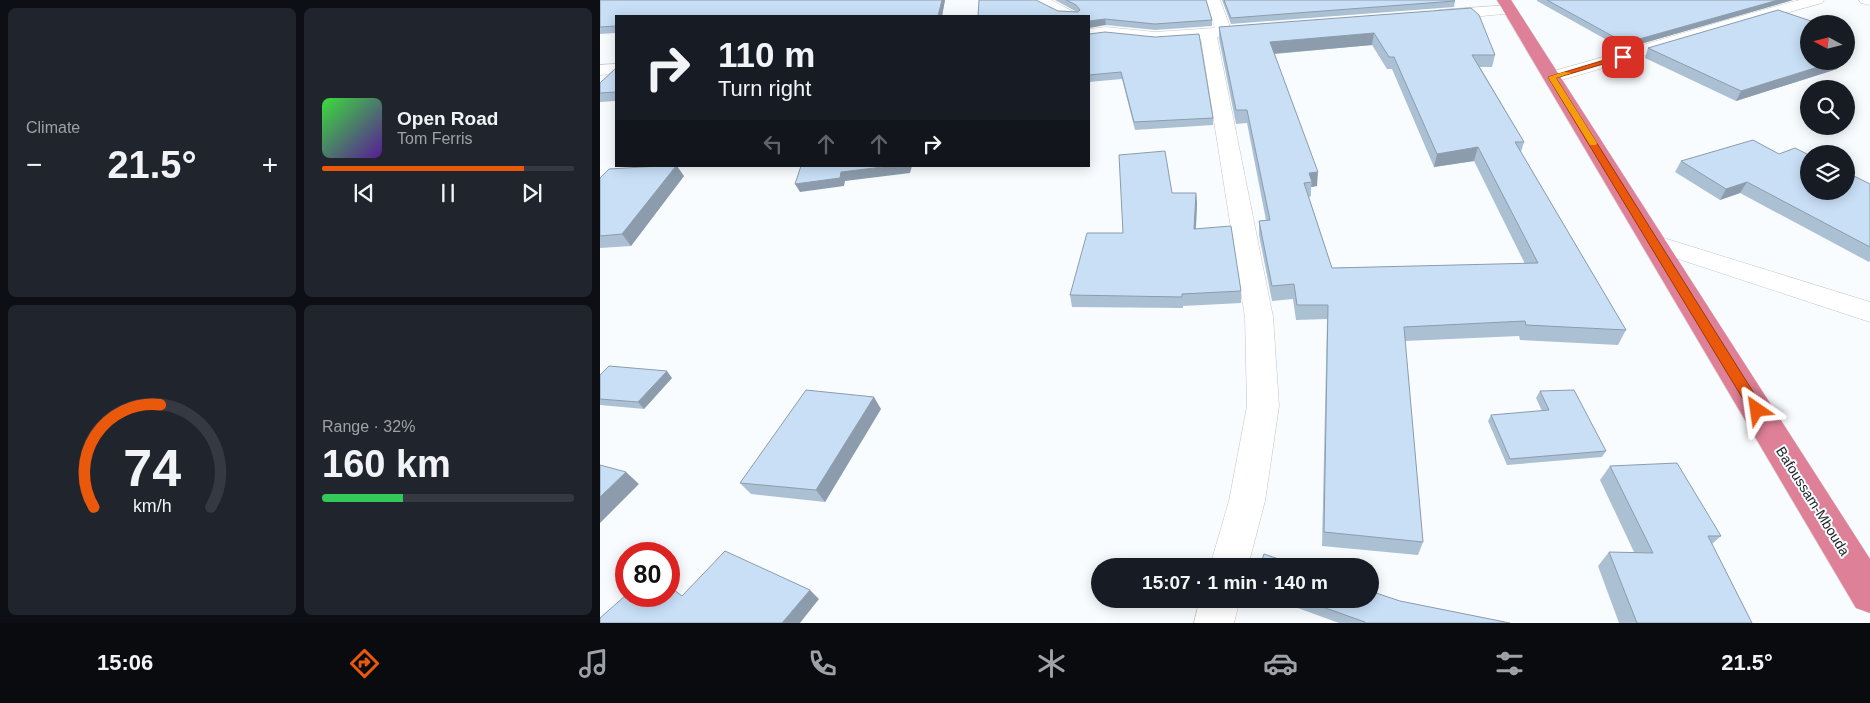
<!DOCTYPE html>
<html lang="en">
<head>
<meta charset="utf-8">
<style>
	body { margin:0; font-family:Helvetica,sans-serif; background:#20242c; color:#f1f3f6; height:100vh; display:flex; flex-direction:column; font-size:19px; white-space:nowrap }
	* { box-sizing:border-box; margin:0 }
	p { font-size:16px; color:#9ea1a6 }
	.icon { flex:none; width:28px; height:28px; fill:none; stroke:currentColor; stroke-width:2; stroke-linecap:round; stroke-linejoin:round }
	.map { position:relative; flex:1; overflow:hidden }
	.sheet { display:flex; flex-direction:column; gap:8px; padding:8px; background:#0d0f14; width:600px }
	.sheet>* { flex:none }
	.top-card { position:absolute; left:15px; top:15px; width:475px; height:152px; border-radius:0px; box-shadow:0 2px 12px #0003; background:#171b24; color:#f1f3f6; overflow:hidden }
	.needle { width:32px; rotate:277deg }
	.fabs { position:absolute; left:1200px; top:15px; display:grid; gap:10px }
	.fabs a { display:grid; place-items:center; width:55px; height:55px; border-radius:50%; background:#171b24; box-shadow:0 2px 12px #0003; font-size:25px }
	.speed { position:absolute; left:15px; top:542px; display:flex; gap:10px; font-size:25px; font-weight:700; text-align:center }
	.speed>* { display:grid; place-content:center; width:65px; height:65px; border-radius:50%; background:#171b24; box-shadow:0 2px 12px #0003; line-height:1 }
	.speed .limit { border:8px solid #d22; background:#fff; color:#111 }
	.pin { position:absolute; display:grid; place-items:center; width:42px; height:42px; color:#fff; margin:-21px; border-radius:10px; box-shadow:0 2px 8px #0006 }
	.me { position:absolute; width:55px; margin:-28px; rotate:328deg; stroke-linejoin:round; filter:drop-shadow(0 0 4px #0008) }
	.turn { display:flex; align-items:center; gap:18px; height:105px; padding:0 20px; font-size:22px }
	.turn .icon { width:65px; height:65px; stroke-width:2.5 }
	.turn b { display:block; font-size:35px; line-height:42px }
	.lanes { display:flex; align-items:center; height:48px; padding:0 20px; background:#0003; justify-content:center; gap:25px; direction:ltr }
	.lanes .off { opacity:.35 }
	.big { font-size:38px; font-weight:600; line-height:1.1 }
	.sheet .widget { flex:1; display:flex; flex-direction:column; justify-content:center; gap:8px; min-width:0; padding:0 18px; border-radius:8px; background:#20242c }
	.sheet .dial { align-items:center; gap:0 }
	.dial svg { height:130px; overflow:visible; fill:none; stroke:#363941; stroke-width:7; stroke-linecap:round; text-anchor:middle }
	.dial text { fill:#f1f3f6; stroke:none }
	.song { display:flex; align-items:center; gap:15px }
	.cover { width:60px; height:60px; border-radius:8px; background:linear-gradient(135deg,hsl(120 70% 55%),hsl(270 70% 35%)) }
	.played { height:5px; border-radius:2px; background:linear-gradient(90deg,#ea580c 80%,#363941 80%) }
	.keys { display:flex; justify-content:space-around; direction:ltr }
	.heat { display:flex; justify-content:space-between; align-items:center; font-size:28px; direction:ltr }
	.charge { height:8px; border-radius:4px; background:linear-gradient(90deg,#34c759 32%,#363941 0) }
	.sheet .tiles { flex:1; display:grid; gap:8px; grid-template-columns:repeat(2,1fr) }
	.trip { position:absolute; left:491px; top:558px; width:288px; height:50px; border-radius:25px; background:#171b24; box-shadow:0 2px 12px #0003; font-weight:600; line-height:50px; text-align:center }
	.menu { display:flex; height:80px; justify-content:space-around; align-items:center; background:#090b0e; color:#9ea1a6 }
	.menu .icon { width:35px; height:35px }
	.menu .current { color:#ea580c }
	.menu b { font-size:22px; color:#f1f3f6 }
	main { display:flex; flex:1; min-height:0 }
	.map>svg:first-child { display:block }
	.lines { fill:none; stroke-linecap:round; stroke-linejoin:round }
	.minor-casing { stroke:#c1c4c6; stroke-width:1 }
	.trunk-casing { stroke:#d8d8d8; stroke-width:1 }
	.minor { fill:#fff; fill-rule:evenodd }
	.trunk { fill:#de8097; fill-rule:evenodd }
	.wall { fill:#acc0d4; fill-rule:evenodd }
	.shaded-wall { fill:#8c9cac }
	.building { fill:#c8dff6; stroke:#8c9cac; fill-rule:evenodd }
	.route { fill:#ea580c; stroke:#983908 }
	.slow { fill:#f59e0b }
	.labels { text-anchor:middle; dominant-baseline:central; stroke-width:4; stroke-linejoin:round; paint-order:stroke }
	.street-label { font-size:14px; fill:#242526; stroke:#f9fcfe }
</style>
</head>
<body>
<main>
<section class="sheet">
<div class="tiles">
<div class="widget"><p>Climate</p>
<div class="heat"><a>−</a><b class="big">21.5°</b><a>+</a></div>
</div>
<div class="widget">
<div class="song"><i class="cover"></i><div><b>Open Road</b><p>Tom Ferris</p></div></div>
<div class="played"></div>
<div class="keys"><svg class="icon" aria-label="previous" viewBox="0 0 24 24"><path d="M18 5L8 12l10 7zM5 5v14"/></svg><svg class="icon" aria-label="pause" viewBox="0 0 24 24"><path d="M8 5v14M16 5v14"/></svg><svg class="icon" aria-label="next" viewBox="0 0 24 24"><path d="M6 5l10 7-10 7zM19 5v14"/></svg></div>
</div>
<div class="widget dial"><svg viewBox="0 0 100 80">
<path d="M14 69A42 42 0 1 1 86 69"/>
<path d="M14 69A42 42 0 0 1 55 6" stroke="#ea580c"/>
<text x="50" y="56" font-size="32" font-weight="700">74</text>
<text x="50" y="72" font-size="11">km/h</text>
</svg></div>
<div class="widget"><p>Range · 32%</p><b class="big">160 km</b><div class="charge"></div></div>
</div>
</section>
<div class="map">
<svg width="1270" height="623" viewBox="0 0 1270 623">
	<rect width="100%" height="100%" fill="#f9fcfe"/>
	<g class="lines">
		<defs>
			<path id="minor" d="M433,0H451L476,13L479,16H460L435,3Z
				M606,0H620L632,32L630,35L617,37L673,317L679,406L665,501L648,566H610L629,501L647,406L645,317L601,39L555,42L506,37L489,39V29L506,27L555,32L615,28Z
				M1200,0H1224L1222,3C1134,27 1047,56 958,81L952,82L946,81L943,77L946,73C1031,50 1114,22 1200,0Z
				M1259,0H1270V5L1261,3Z
				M909,5L914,7L917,10L914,13L839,20L834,18L831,15L834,12L839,10Z
				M16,64V74L0,75V65Z
				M1054,235L1270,302V322L1045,248L1042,243L1045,238Z
				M600,599H640L634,623H594Z"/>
			<path id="trunk" d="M897,0H911L1270,559V613L1256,608Z"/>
		</defs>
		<use href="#minor" class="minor-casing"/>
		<use href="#trunk" class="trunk-casing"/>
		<use href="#minor" class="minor"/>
		<use href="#trunk" class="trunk"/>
	</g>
	<path class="wall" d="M0,0H345L342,16H16V33L0,34Z
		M455,0H606L612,20V26L555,30L506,25L458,11L477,12Z
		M622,0H854L855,1L854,7L631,24Z
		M937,0H1193L1023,49L937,1Z
		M871,8L895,55L892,67H880L924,142L921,152L1026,330L1018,345L920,340L919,336L805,341L823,542L818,555L722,546L727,319L696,320L693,299L672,301L659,235V221L666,220L647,123L636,124L619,39V27ZM772,45L787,69H792L834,167L874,161L925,264L732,268L709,197L711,196V187L717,186L675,54Z
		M489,34L613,118V125L535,130L522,79L489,82Z
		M1048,48L1209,61H1242L1237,69L1136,101L1045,58Z
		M16,68V101L0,102V83Z
		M1179,154L1270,184V261L1269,262L1140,193L1120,200L1075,172L1081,161Z
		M84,176L31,246L0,248V178Z
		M572,193H596L597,204L596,229L641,291V303L583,306V308L472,307L470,295L523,233Z
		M0,375L72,378L44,409L0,405Z
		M940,391L1006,451L1002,457L907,465L888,421L891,415L942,411L936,398Z
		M281,409L225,502L151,494L140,483Z
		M1010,466L1121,536L1112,544L1152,623H1019L998,566L1009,552H1034L1000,480Z
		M673,599H770L800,601L910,623H739Z"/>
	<path class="shaded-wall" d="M342,0H345L342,16H338Z
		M1178,0H1193L1023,49L1025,43Z
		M505,19L506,25L489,28V21Z
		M774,33L772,45L670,54V42Z
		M1237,61H1242L1237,69L1136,101L1141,91Z
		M878,147L874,161L834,167L837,154Z
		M76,166H77L84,176L31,246L22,234Z
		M291,166H312L310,173L245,181L244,186L200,192L195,184L241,172Z
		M718,172L717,186L711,187L712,182L709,173Z
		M1147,182L1140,193L1120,200L1126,189Z
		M596,193L597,204L595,241L594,229Z
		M67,371L72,378L44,409L38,402Z
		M274,397L281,409L225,502L216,490Z
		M26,472L39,484L0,523V497Z
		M210,590L219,599L200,623H182Z"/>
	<path class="building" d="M0,0H342L338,16H16V26L0,27Z
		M379,0H436L458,11L478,12L480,10L476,5L466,0H606L612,20L555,24L505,19L489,21V16H378Z
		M624,0H854L855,1L631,18Z
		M947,0H1178L1025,43Z
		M871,8L879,15L895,55H872L924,142H915L1026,330L926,325L925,321L804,327L823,542L724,532L728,305H697L694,284L672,286L659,221L670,220L647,110H636L619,27ZM774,33L789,57H794L837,154L878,147L938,263L732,268L704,183L712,182L709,173L718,172L670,42Z
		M1178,10L1220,24H1209V61H1237L1141,91L1048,48Z
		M505,32L555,37L599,34L613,118L534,122L521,72L489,75V34Z
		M16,68V92L0,93V83Z
		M1153,140L1179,154L1195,148L1209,155V191H1246V172L1270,184V247L1147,182L1126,189L1081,161Z
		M565,151L572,193H596L594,229L631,226L641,291L582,294V297L470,295L487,233H523L519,155Z
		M59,166H76L22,234L0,236V178L9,169Z
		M201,166H291L241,172L240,178L195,184Z
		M9,366L67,371L38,402L0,399V375Z
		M206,390L274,397L216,490L140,483Z
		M974,390L1006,451L910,459L891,415L949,410L940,391Z
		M1077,463L1121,536H1108L1152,623H1037L1009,552L1053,553L1010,466Z
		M0,465L26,472L0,497Z
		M125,551L210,590L182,623H0V618L26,595V596H69V586L82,596Z
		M664,554L699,566H660Z
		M770,591L800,601L910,623H765V622L700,599H770Z"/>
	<path class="route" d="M1021,55L1027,57L956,78L1162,406L1164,410L1162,414L1157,415L1152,414L948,77Z"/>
	<path class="slow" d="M964,72L971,73L956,78L997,143L996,145H990L948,77Z"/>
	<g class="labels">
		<g class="street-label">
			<text transform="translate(1213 501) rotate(58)">Bafoussam-Mbouda</text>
		</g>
	</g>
</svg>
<div class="fabs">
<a><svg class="needle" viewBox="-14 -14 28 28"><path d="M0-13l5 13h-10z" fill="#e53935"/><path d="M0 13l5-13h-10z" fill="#9ea1a6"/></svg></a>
<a><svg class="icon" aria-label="search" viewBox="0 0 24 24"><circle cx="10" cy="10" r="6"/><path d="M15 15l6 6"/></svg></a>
<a><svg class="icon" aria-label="layers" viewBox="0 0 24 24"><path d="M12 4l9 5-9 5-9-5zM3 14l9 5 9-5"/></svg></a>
</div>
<div class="speed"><div class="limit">80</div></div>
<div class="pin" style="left:1023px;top:57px;background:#d93025"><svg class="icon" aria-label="arrive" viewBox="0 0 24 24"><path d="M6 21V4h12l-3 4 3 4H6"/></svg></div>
<svg class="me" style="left:1157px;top:410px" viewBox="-20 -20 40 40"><path d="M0-17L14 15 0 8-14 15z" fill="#ea580c" stroke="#fff" stroke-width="4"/></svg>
<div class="trip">15:07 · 1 min · 140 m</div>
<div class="top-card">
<div class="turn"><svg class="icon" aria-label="right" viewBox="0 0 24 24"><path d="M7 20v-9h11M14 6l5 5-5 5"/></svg><div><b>110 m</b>Turn right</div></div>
<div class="lanes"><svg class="icon off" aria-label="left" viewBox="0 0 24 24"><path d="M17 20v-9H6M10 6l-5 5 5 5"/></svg><svg class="icon off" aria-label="ahead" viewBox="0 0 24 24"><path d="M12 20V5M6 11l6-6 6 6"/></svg><svg class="icon off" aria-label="ahead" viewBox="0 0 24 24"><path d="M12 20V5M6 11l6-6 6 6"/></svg><svg class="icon" aria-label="right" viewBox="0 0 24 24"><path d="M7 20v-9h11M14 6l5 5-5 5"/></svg></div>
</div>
</div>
</main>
<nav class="menu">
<b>15:06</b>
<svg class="icon current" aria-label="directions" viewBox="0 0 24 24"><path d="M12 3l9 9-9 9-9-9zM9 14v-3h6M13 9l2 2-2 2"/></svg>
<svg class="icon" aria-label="music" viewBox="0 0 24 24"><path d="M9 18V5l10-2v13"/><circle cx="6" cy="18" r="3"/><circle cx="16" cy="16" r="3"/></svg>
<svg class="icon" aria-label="phone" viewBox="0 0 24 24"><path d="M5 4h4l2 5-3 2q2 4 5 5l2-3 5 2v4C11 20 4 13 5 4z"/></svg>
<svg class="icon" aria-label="climate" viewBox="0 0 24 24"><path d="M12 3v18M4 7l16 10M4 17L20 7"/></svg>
<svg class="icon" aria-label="car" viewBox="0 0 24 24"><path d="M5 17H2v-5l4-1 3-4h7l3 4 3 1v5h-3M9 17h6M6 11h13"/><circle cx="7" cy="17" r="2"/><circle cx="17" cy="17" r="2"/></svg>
<svg class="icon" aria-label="filters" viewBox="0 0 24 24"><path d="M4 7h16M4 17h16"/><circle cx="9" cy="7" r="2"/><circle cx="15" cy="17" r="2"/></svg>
<b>21.5°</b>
</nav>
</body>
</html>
